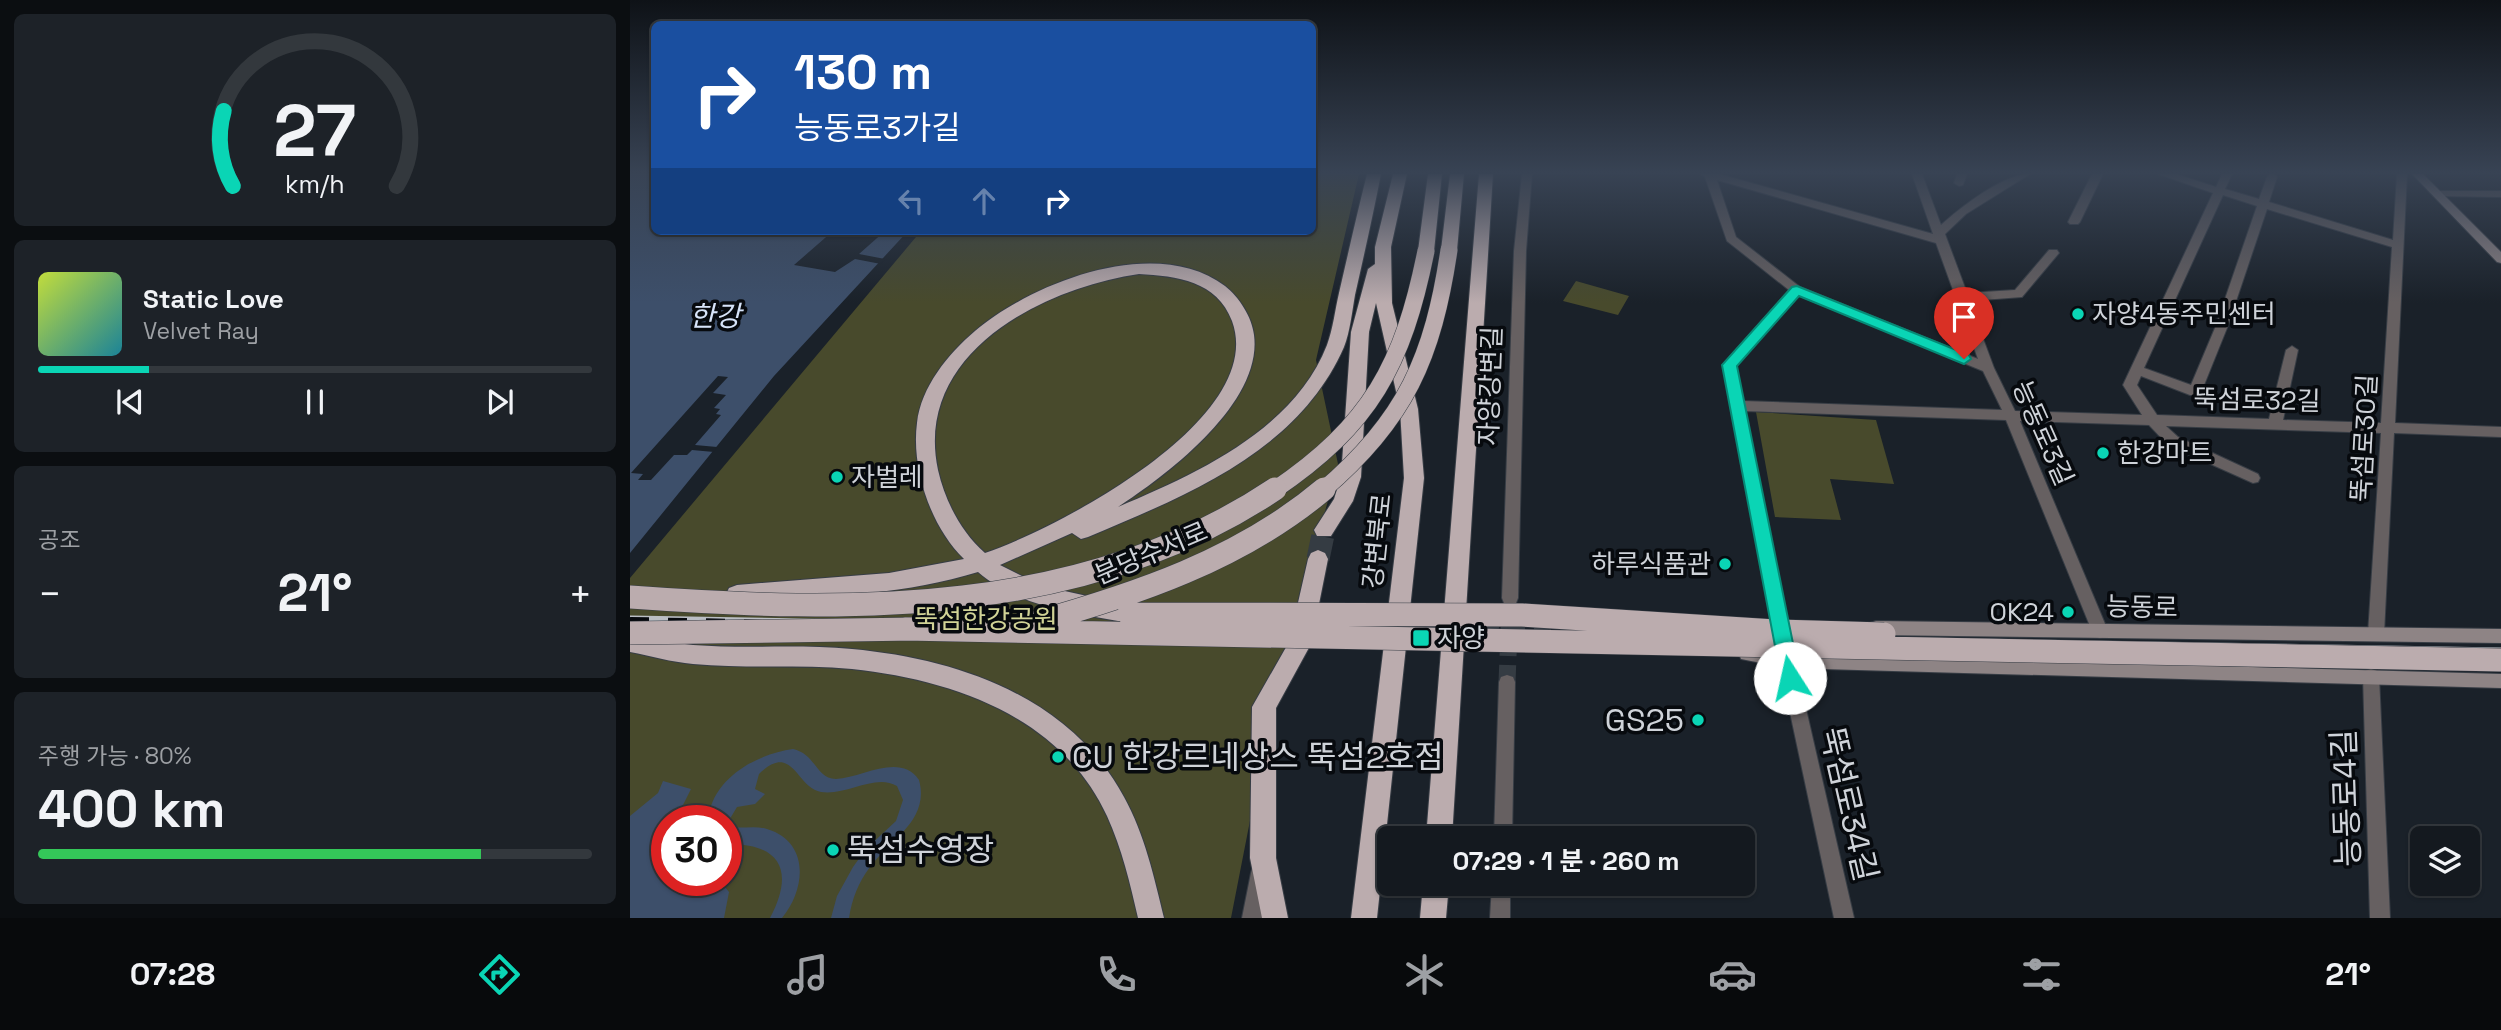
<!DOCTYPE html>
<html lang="ko">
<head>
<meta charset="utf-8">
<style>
	body { margin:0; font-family:"Space Grotesk","Noto Sans KR",sans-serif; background:#1d2228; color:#f1f3f6; height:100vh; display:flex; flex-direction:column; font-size:26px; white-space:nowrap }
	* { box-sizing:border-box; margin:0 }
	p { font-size:23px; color:#9da0a4 }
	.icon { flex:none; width:38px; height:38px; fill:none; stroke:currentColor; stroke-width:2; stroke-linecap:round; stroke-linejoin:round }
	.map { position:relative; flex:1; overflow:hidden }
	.side { display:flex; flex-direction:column; gap:14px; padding:14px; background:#0b0e11; width:630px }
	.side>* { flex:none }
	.guide { position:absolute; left:21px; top:21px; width:665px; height:214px; border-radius:10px; box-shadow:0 2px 5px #0004,0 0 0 2px #33383d; background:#1a4fa0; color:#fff; overflow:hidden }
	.buttons { position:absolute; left:1780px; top:826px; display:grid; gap:14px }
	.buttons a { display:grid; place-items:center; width:70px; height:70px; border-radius:10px; background:#14191f; box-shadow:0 2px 5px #0004,0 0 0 2px #33383d; font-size:35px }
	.speed { position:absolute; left:21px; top:805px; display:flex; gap:14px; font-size:35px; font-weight:700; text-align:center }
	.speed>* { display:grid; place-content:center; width:91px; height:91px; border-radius:50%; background:#14191f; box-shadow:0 2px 5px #0004,0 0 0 2px #33383d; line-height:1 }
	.speed .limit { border:10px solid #d22; background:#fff; color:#111 }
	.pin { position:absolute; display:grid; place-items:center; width:60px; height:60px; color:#fff; margin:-72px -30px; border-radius:50% 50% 50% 0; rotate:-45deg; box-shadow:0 0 7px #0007 }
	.pin .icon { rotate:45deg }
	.me { position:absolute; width:77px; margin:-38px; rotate:350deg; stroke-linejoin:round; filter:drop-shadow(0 0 5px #0008) }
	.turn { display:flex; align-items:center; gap:24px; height:147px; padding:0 28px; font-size:32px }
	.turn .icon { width:91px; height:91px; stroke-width:2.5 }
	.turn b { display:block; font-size:49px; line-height:60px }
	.lanes { display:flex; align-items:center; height:66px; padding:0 28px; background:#0003; justify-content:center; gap:35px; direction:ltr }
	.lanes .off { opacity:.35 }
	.big { font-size:52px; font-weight:700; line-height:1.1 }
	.side .card { flex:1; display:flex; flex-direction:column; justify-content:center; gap:10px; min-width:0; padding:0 24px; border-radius:10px; background:#1d2228 }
	.side .dial { align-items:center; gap:0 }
	.dial svg { height:182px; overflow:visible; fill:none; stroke:#33383d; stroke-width:7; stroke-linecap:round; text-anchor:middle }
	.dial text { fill:#f1f3f6; stroke:none }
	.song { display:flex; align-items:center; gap:21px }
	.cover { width:84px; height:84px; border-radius:10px; background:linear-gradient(135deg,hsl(70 70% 55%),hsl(190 70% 35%)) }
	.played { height:7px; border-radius:4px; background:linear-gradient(90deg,#0ad5b5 20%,#33383d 20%) }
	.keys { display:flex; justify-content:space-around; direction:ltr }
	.heat { display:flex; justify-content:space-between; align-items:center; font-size:38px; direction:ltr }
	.charge { height:10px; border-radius:5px; background:linear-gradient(90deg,#34c759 80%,#33383d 0) }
	.trip { position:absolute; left:747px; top:826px; width:378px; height:70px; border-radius:10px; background:#14191f; box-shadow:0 2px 5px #0004,0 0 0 2px #33383d; font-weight:700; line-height:70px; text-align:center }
	.dock { display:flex; height:112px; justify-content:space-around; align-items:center; background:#080a0c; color:#9da0a4 }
	.dock .icon { width:49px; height:49px }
	.dock .on { color:#0ad5b5 }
	.dock b { font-size:32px; color:#f1f3f6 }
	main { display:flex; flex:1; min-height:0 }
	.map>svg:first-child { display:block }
	.green { fill:#484a2c; fill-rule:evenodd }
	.water { fill:#3d4f6a }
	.pier { fill:#1a2129 }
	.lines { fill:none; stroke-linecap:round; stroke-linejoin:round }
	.minor-tunnel { stroke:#353c43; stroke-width:17; stroke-dasharray:17 9; stroke-linecap:butt }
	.secondary-tunnel { stroke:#353c43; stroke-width:17; stroke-dasharray:17 9; stroke-linecap:butt }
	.trunk-tunnel { stroke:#353c43; stroke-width:23; stroke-dasharray:23 11; stroke-linecap:butt }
	.minor-casing { stroke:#373d45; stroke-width:2 }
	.secondary-casing { stroke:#373d45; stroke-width:2 }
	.trunk-casing { stroke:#373d45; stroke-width:2 }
	.minor { fill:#666061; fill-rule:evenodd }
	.secondary { fill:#8e8485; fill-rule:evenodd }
	.trunk { fill:#bbacae; fill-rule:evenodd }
	.rail-casing { stroke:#babec4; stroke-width:9 }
	.rail { stroke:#070a0e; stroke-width:6; stroke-dasharray:19; stroke-linecap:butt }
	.trunk-bridge-far1-casing { stroke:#373d45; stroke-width:18; stroke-linecap:butt }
	.trunk-bridge-casing { stroke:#373d45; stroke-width:24; stroke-linecap:butt }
	.trunk-bridge-far1 { stroke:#bbacae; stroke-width:17 }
	.trunk-bridge { stroke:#bbacae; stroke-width:23 }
	.route { fill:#0ad5b5; stroke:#068a76; stroke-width:2 }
	.poi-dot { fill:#0ad5b5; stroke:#070a0e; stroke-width:2.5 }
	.labels { text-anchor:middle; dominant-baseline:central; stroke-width:7; stroke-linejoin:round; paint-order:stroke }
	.poi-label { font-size:26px; fill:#cfd3d9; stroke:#070a0e; text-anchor:start }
	.street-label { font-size:26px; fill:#cfd3d9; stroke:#070a0e }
	.park-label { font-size:26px; fill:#d1d396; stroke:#070a0e }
	.water-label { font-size:28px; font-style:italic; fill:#d7e4f9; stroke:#070a0e }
	.near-poi-label { font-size:32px; fill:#cfd3d9; stroke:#070a0e; text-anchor:start }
	.near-street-label { font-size:32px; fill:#cfd3d9; stroke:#070a0e }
</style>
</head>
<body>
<main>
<section class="side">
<div class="card dial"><svg viewBox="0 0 100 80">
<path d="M14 69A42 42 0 1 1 86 69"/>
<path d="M14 69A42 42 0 0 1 10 36" stroke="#0ad5b5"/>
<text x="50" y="56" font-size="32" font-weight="700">27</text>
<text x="50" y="72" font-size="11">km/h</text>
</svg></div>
<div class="card">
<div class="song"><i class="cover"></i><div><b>Static Love</b><p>Velvet Ray</p></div></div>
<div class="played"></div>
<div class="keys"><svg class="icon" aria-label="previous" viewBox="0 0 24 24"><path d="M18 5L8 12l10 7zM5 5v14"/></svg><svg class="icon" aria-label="pause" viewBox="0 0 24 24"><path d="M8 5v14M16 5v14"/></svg><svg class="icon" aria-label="next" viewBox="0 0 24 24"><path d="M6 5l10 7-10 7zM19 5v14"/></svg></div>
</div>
<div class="card"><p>공조</p>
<div class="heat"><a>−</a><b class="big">21°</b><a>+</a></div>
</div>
<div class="card"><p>주행 가능 · 80%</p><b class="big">400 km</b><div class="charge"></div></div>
</section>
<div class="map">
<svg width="1871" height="918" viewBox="0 0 1871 918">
	<rect width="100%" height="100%" fill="#1a2129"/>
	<path class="green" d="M683,174H729L686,360L708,464L644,698L601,918H0V578L291,231H682ZM37,821H96V880H37Z
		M946,281L999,296L988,315L933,301Z
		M1126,412L1246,420L1264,484L1200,479L1211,520L1145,517Z"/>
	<path class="water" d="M0,174H24V231H278L144,376L0,553Z
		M163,749C186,754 186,779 206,779C232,778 270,752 289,780C300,820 261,839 240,867C228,883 222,899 219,918H201L207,896L223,867L236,849L266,821L273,800L267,786C245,773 217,796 191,792C166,788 163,741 129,774L125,789L135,794L125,804L107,807L98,822L99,827C112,829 125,825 137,829C180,842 176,889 152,918H140C165,871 151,843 96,844V821H78C81,779 126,754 163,749Z
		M33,781L61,789L45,821H37V880L91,882L99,892L94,918H0V816L28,793Z"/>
	<path class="pier" d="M203,231H255L229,254L255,259L251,264L225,259L205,272L164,265Z
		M88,376L98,377L83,393L96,395L84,408L90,409L86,414L91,415L65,445L87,447L84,452L62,450L57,455H44L21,480H8L13,474L1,473Z"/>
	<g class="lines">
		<path class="minor-tunnel" d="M877,682L880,607"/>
		<path class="secondary-tunnel" d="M826,626L936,629"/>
		<path class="trunk-tunnel" d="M688,559L694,530"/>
		<defs>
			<path id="minor" d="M892,174H902L896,251L888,598L886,603L880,605L874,603L872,598L884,251Z
				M1071,174H1089L1303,234L1282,174H1292L1311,225C1331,207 1373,174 1400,174L1336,214L1315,234L1337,293L1385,290L1419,250H1427L1429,253L1392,297L1339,301L1364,368L1385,411L1512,415L1493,385L1583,193L1528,174H1546L1586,187L1592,174H1602L1595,189L1629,199L1637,177L1640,174L1646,175L1647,177L1639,202L1763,240L1767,174H1777L1765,423L1871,427V437L1764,433L1754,634L1752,639L1746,641L1740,639L1738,634L1751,433L1536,426L1548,437L1628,474L1630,478L1628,482L1623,483L1538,445L1519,425L1390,421L1478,631L1476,636L1470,638L1464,636L1462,631L1376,420L1115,411L1165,661L1224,918H1204L1149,661L1093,365L1159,290L1097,241L1075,177ZM1087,180L1306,243L1348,359L1170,287L1106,237ZM1593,195L1627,206L1585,328L1561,385L1514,368ZM1637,209L1762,247L1751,423L1653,420L1668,350L1662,346L1656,350L1639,419L1527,415L1507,385L1511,376L1560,395H1570L1597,328ZM1168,295L1353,371L1372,410L1113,401L1106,366Z
				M1327,174H1337L1333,185L1329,186L1324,183Z
				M1462,174H1473L1450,222L1448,224H1440L1438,222Z
				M1807,191H1871V197L1803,196V192Z
				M1741,669L1747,671L1749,676L1760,918H1740L1733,676L1735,671Z
				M877,675L883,677L885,682L882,838H864L869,682L871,677Z
				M630,864L637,866L639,873L632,918H612L621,873L623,866Z
				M862,884H880V918H860Z"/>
			<path id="secondary" d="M1782,174H1793L1871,252V263L1867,262Z
				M1246,621L1871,629V643L1246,635L1240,633L1238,628L1240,623Z
				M1117,647L1157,654L1871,674V688L1157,668L1111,659L1109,654L1111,649Z"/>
			<path id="trunk" d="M737,174H751C743,215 734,255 725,295C722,312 720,332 714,347C668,452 557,495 458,537L451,539L442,533L370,565L412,586L507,607L510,614L507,621L499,623C449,614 388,607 348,572C270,596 188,597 107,603L99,600L96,594L99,588L107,585L259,573L334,559C301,527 281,469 287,423C291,387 318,354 345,331C403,282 526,234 595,286C609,297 622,317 624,335C633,403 537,475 488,507C566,474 664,430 697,345C703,329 705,310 709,293C718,254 727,214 737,174ZM509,274C547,276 587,281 602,321C638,419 428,528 355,553C331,532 315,501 308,470C283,353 413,288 509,274Z
				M763,174H777L761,247L762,303L788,409L794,478L747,918H721L774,478L770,409L746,303L739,332L731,477L723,501L701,536H687L684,530L704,499L711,477L721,332L738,269L745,264V247Z
				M798,174H812L804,251L796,256L788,251Z
				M820,174H834L827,250L819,255L811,250Z
				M849,174H863L822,838H796Z
				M688,550L695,553L698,559L681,644L646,708V858L658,918H632L620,858L622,707L659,642L678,559L681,553Z
				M0,632C21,636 41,643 63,645C115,649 169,644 222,649C329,659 440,697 494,797C515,835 524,877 534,918H508C500,883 492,849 477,816C431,717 324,680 222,669C169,664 116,669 63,664C41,662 21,656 0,652Z
				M793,884H819L816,918H790Z"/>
		</defs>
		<use href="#minor" class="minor-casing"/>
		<use href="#secondary" class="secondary-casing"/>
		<use href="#trunk" class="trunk-casing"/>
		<use href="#minor" class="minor"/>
		<use href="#secondary" class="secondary"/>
		<use href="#trunk" class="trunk"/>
		<defs>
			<path id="rail" d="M0,620L1871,652
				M0,631L1871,663"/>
		</defs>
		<use href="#rail" class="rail-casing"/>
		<use href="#rail" class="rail"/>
		<defs>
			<path id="trunk-bridge-far1" d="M643,491C741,425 773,365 796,251
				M692,491C776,420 803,357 819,250"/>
			<path id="trunk-bridge" d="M0,597C220,613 454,617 645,489
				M499,614L892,615L1145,631L1254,634
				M400,624C504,595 610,560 694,489
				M275,629L1871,660
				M0,633L286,629"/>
		</defs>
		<use href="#trunk-bridge-far1" class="trunk-bridge-far1-casing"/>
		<use href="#trunk-bridge" class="trunk-bridge-casing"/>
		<use href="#trunk-bridge-far1" class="trunk-bridge-far1"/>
		<use href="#trunk-bridge" class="trunk-bridge"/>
	</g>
	<linearGradient id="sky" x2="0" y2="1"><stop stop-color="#0e1217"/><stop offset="0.57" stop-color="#384354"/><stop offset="1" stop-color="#384354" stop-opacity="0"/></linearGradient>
	<rect width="1871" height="303" fill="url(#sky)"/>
	<path class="route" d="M1167,286L1339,355L1341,359L1334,364L1329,362L1169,296L1107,366L1170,678L1167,684L1160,686L1154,684L1151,678L1092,365L1162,287Z"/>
	<g class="poi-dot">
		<circle cx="1448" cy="314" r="7"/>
		<circle cx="1473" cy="453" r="7"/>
		<circle cx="207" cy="477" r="7"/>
		<circle cx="1095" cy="564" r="7"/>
		<circle cx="1438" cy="612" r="7"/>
		<rect x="782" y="629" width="18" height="18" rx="3.5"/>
		<circle cx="1068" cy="720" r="7"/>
		<circle cx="428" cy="757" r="7"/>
		<circle cx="203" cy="850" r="7"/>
	</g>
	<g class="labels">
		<g class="poi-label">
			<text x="1462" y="314">자양4동주민센터</text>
			<text x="1487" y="453">한강마트</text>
			<text x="221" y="477">자벌레</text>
			<text x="1081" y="564" text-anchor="end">하루식품관</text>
			<text x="1424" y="612" text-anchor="end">OK24</text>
			<text x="807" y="638">자양</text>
		</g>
		<g class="street-label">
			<text transform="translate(860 386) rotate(-88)">자양강변길</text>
			<text transform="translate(1627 400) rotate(1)">뚝섬로32길</text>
			<text transform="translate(1413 433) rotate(66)">능동로3길</text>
			<text transform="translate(1734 438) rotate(-87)">뚝섬로30길</text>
			<text transform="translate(747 541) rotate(-84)">강변북로</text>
			<text transform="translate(521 553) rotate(-23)">분당수서로</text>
			<text transform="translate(1512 607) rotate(1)">능동로</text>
		</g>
		<g class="park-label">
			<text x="356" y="619">뚝섬한강공원</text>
		</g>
		<g class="water-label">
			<text x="85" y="316">한강</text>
		</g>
		<g class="near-poi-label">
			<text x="1054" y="720" text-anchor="end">GS25</text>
			<text x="442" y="757">CU 한강르네상스 뚝섬2호점</text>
			<text x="217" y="850">뚝섬수영장</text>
		</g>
		<g class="near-street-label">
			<text transform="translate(1716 798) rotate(-92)">능동로4길</text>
			<text transform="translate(1219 804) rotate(77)">뚝섬로34길</text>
		</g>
	</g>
</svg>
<div class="buttons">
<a><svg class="icon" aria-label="layers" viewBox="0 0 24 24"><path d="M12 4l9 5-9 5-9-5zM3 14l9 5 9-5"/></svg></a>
</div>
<div class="speed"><div class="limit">30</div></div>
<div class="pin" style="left:1334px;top:359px;background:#d93025"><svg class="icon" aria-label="arrive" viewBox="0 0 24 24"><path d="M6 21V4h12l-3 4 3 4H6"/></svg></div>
<svg class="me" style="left:1160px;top:678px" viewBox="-20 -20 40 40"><circle r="19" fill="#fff"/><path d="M0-13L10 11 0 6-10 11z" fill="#0ad5b5"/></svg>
<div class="trip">07:29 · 1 분 · 260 m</div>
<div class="guide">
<div class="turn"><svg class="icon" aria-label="right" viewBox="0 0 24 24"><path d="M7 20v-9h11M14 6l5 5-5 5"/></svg><div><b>130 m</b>능동로3가길</div></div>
<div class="lanes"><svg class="icon off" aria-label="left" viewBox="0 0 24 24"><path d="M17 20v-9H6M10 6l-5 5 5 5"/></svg><svg class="icon off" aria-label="ahead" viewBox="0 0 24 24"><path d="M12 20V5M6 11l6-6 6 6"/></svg><svg class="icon" aria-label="right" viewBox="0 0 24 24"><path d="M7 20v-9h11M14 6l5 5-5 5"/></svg></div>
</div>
</div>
</main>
<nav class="dock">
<b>07:28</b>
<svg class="icon on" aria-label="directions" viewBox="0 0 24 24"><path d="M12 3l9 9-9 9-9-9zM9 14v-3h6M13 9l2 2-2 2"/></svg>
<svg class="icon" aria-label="music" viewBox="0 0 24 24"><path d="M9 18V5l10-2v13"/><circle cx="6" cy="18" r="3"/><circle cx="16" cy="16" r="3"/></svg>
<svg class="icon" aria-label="phone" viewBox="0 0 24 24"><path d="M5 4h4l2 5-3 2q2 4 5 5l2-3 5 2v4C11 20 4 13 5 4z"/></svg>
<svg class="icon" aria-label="climate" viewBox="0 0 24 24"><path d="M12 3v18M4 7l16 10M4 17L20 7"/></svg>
<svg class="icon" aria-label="car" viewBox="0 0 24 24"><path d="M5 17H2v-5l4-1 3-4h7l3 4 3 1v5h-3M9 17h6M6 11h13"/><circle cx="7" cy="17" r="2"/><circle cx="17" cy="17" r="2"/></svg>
<svg class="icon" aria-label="filters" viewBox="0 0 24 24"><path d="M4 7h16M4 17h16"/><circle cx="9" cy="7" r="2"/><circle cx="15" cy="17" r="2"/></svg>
<b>21°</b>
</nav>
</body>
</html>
